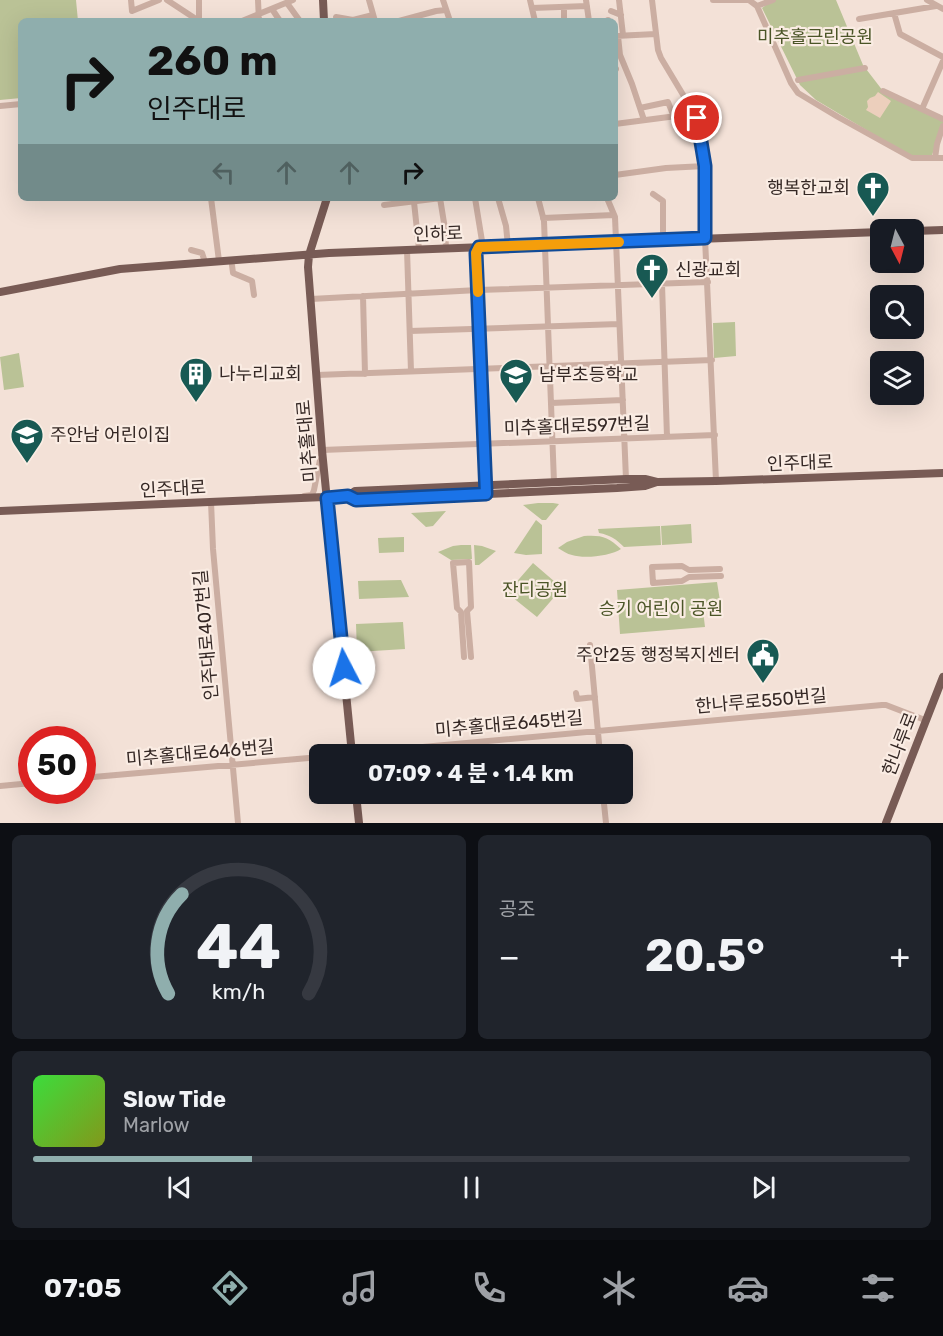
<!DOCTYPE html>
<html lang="ko">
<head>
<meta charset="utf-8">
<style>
	body { margin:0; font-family:Rubik,"Noto Sans KR",sans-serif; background:#20242c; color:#f1f3f6; height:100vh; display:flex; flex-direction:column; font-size:22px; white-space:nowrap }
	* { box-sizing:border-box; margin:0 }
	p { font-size:20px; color:#9ea1a6 }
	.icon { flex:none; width:33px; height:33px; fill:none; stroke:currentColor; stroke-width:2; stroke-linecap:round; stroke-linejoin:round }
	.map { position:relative; height:823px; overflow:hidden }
	.panel { display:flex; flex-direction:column; gap:12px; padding:12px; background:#0d0f14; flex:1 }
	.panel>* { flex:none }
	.top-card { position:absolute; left:18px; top:18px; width:600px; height:183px; border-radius:9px; box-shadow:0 6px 24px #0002; background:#8faead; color:#111; overflow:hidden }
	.needle { width:39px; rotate:173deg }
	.tools { position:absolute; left:870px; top:219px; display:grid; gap:12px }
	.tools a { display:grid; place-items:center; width:54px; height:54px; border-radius:9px; background:#171b24; box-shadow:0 6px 24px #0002; font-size:30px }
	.speed { position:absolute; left:18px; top:726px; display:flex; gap:12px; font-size:30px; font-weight:700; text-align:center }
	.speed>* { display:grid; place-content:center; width:78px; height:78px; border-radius:50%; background:#171b24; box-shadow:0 6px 24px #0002; line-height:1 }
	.speed .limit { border:9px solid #d22; background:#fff; color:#111 }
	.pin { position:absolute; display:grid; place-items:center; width:51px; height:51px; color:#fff; margin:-26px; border:3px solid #fff; border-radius:50%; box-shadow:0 2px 6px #0007 }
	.me { position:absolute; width:66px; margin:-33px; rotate:355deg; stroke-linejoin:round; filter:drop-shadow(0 0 4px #0008) }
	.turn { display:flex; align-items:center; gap:21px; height:126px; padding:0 30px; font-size:27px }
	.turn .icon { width:78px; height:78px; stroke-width:2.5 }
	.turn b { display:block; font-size:42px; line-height:51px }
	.lanes { display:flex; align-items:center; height:57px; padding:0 30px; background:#0003; justify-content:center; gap:30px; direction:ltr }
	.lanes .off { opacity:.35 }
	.big { font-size:45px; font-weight:700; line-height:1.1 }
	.panel .tile { flex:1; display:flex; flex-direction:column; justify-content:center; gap:9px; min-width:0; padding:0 21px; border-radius:9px; background:#20242c }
	.panel .dial { align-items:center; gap:0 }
	.dial svg { height:156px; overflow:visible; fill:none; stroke:#363941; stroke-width:7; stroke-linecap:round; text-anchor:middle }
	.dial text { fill:#f1f3f6; stroke:none }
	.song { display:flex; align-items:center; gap:18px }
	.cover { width:72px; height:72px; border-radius:9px; background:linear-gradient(135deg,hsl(120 70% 55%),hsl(70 70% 35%)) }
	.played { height:6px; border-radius:3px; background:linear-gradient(90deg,#8faead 25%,#363941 25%) }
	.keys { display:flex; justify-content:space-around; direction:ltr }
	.heat { display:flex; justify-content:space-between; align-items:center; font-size:33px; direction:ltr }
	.panel .tiles { flex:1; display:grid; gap:12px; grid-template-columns:1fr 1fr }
	.tile:last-child { grid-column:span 2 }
	.trip { position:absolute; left:309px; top:744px; width:324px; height:60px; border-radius:9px; background:#171b24; box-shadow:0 6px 24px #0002; font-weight:700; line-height:60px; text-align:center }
	.menu { display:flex; height:96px; justify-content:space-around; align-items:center; background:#090b0e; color:#9ea1a6 }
	.menu .icon { width:42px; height:42px }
	.menu .selected { color:#8faead }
	.menu b { font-size:27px; color:#f1f3f6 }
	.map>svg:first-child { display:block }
	.green { fill:#bac296 }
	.plaza { fill:#eccfbc }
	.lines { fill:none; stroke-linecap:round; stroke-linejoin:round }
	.minor { stroke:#cbaea2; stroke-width:6 }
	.major { stroke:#785b55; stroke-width:8 }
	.route-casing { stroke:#114b97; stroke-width:15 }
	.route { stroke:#1a73e8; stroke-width:10 }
	.slow { stroke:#f59e0b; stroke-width:10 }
	.labels { text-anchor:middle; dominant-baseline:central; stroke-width:4.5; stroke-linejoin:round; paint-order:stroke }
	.park-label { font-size:18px; fill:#4b5527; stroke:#faece3 }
	.poi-label { font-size:18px; fill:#352825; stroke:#faece3; text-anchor:start }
	.street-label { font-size:18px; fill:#352825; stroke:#faece3 }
</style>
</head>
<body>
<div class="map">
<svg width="943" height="823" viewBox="0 0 943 823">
	<rect width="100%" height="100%" fill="#f3e1d7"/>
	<path class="green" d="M0,0H76L78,21H21V98L0,100Z
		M773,0H836L863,65L883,91L943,119V125L932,155L910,156L816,100L800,85L762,8Z
		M735,322L736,356L714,358L713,323Z
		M19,353L24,387L4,390L0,357Z
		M538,503H553L559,504L546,520H542L523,505Z
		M446,511L433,526L426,527L411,513Z
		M536,520L542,525V554L526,555L514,553Z
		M691,524L692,543L662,545L661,526Z
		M660,526L661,545L624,547C616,539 610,535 599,533L598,529Z
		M584,536C602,535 608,537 621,549C611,556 584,559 572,555C567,554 563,551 558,548L567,542Z
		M404,537V552L379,553L378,538Z
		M461,545H471L472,559L451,560L438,552L453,546Z
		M474,545L482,546L496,551L479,565H475Z
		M533,563L562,588L537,617L507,593Z
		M401,580L409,597L359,599L358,581Z
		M717,582L720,601L702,603L705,627L620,634L617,590Z
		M403,622L405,649L357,652L356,624Z"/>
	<path class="plaza" d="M878,92L891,101L880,118L866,110L868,107L867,101L870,98L875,96Z"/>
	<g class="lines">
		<path class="minor" d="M131,0L132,11L159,0
			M167,0L199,21
			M199,0V21
			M258,0L259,21
			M369,0L375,21
			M443,0L450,21
			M530,0L535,21
			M586,0L589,21
			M619,0L623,35
			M652,0L658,50L661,58L697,118L705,166V238L716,481
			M713,0H749L757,6L791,83L798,93L838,117L912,158H943
			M927,0L943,9
			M287,3L300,21
			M757,6L773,0
			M532,8L587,6
			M564,8V21
			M272,9L280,21
			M611,11L621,15
			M894,13L900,34L943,57
			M336,17L353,20L373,15
			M859,19L936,6
			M608,20V21
			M242,21L293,0
			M399,21L436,11L446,10
			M615,36L656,34
			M618,36L620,55L632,84L644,120
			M615,69H616
			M798,80L865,68
			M883,91L943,119
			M0,106L21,104
			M640,108L668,102L674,117
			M922,109L943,61
			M615,124L684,115L693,112
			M935,158L937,144L943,126
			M615,175L666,168L705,166
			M653,194L663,201V240
			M211,198L219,261
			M440,198L445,229L446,248
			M475,198L482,241L476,253L485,487
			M498,198L506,226L508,246
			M538,198L544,221L554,482
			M607,198L615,217L626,479
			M414,202L419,249
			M384,205L441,198
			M543,218L614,215
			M191,250L202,253L205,262
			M407,250L411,371
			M232,265L233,273L252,281L254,295
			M662,284L667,437
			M363,296L365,374
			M311,299L478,290L708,282
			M410,331L619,324
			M317,375L712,360
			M551,403L623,400
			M304,496L312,495L314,490L322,450L715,435
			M211,502L213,549L238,823
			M720,569L689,570L682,566L652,567L653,583L682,581L689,577L721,576
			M590,645L600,754
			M464,657L461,612L457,608L453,563L469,562L471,607L467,611L471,657
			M576,693L577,699L595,697
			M346,754L882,705H886L925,720
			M560,754L599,751
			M82,778L320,757
			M0,786L32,783
			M603,794L606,823"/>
		<path class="major" d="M323,0L324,21
			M327,198L309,255L308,267L322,450L352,754
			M914,231L943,230
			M0,292L120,269L329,253L880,232
			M348,496L355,491L626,479H645L657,482L716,481L943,473
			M0,511L348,496L356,500L617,488L645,486L657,482
			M356,794L359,823
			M886,823L943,677"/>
	</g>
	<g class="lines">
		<defs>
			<path id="route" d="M344,668L327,498L348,496L356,500L486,494L476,253L479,247L705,238V166L697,118"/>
		</defs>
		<use href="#route" class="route-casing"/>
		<use href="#route" class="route"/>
		<path class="slow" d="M478,292L476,253L479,247L619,242"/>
	</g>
	<defs>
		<symbol id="church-pin" viewBox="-11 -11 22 30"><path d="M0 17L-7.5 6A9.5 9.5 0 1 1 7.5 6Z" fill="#185953" stroke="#faece3"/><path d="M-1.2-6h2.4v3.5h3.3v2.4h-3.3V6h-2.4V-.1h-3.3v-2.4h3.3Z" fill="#fff"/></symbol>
		<symbol id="building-pin" viewBox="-11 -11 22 30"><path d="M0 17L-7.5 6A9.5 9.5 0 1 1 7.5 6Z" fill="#185953" stroke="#faece3"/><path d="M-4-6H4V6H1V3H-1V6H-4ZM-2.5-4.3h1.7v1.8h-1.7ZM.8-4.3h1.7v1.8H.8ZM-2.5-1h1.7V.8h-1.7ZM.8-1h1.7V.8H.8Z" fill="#fff"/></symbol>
		<symbol id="school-pin" viewBox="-11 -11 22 30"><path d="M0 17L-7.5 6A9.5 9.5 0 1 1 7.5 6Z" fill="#185953" stroke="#faece3"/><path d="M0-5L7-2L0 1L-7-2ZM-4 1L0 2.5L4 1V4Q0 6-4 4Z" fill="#fff"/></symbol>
		<symbol id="civic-pin" viewBox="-11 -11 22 30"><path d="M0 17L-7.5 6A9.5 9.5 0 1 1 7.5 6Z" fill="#185953" stroke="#faece3"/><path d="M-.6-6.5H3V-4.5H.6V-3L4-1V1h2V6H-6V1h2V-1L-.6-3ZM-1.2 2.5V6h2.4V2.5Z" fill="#fff"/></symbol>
	</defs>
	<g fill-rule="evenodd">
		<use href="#church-pin" x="854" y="169" width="38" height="52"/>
		<use href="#church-pin" x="633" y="251" width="38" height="52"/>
		<use href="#building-pin" x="177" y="355" width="38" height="52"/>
		<use href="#school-pin" x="497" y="356" width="38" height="52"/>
		<use href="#school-pin" x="8" y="416" width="38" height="52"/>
		<use href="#civic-pin" x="744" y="636" width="38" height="52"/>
	</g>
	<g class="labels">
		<g class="park-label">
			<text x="815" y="37">미추홀근린공원</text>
			<text x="535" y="590">잔디공원</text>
			<text x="661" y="609">승기 어린이 공원</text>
		</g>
		<g class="poi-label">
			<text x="850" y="188" text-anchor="end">행복한교회</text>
			<text x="675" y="270">신광교회</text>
			<text x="219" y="374">나누리교회</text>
			<text x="539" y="375">남부초등학교</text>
			<text x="50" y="435">주안남 어린이집</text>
			<text x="740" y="655" text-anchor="end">주안2동 행정복지센터</text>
		</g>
		<g class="street-label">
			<text transform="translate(438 234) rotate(-2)">인하로</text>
			<text transform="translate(577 426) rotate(-2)">미추홀대로597번길</text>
			<text transform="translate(307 441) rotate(-95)">미추홀대로</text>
			<text transform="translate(800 463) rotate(-2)">인주대로</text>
			<text transform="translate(173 489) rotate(-3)">인주대로</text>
			<text transform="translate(206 635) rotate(-95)">인주대로407번길</text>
			<text transform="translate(761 701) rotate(-5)">한나루로550번길</text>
			<text transform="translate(509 724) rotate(-5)">미추홀대로645번길</text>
			<text transform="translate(900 744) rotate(-69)">한나루로</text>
			<text transform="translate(200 753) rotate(-5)">미추홀대로646번길</text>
		</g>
	</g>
</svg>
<div class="tools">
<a><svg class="needle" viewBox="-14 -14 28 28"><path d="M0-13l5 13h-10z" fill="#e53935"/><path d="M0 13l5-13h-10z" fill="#9ea1a6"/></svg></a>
<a><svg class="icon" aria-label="search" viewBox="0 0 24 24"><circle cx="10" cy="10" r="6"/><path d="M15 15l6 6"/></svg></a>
<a><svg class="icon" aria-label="layers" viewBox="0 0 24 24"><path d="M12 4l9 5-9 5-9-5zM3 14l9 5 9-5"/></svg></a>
</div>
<div class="speed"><div class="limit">50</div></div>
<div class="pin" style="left:697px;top:118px;background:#d93025"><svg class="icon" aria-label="arrive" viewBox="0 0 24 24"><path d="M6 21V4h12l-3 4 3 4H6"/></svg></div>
<svg class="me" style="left:344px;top:668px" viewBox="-20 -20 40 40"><circle r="19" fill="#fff"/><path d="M0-13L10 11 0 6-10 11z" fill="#1a73e8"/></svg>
<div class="trip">07:09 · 4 분 · 1.4 km</div>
<div class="top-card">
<div class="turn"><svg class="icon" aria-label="right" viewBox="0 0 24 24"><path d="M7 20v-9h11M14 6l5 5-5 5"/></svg><div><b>260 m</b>인주대로</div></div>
<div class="lanes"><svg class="icon off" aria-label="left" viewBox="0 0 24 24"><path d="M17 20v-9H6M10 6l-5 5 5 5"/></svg><svg class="icon off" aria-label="ahead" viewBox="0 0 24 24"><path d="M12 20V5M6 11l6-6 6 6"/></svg><svg class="icon off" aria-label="ahead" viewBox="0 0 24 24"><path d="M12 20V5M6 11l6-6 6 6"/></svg><svg class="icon" aria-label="right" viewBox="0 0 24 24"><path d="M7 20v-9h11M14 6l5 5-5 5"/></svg></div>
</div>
</div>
<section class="panel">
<div class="tiles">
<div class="tile dial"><svg viewBox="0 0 100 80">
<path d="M14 69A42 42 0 1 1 86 69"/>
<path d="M14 69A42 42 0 0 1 21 18" stroke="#8faead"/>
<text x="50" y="56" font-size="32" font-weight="700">44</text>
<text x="50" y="72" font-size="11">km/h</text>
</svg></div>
<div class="tile"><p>공조</p>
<div class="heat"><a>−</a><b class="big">20.5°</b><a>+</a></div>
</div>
<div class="tile">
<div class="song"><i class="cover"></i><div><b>Slow Tide</b><p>Marlow</p></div></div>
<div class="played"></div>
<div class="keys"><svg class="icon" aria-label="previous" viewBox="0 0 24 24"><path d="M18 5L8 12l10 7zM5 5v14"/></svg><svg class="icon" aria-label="pause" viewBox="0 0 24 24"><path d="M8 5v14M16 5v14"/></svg><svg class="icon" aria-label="next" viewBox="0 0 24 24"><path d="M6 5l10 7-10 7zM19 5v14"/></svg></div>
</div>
</div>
</section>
<nav class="menu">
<b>07:05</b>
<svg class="icon selected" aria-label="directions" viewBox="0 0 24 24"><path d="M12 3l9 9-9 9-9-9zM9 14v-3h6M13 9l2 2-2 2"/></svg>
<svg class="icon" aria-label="music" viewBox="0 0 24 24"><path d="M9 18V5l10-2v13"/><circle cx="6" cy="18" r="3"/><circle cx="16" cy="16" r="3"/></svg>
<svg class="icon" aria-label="phone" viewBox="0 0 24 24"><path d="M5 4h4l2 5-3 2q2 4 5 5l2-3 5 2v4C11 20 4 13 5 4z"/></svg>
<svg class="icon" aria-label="climate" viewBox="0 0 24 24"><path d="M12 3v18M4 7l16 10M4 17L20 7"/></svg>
<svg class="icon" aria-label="car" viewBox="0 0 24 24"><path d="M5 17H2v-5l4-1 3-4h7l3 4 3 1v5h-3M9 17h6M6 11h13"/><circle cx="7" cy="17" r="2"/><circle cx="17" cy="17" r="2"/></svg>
<svg class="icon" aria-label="filters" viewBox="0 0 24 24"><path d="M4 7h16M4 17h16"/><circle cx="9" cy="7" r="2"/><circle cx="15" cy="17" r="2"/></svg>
</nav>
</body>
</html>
